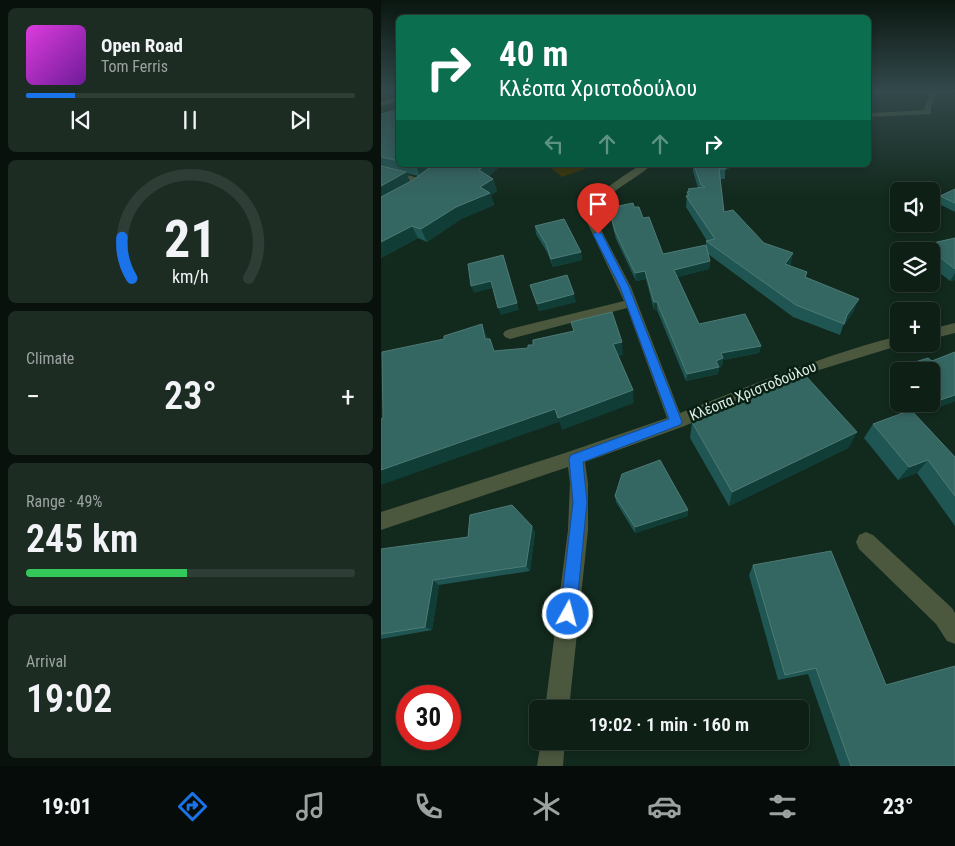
<!DOCTYPE html>
<html lang="en">
<head>
<meta charset="utf-8">
<style>
	body { margin:0; font-family:"Roboto Condensed",sans-serif; background:#1c2c23; color:#f1f3f6; height:100vh; display:flex; flex-direction:column; font-size:19px; white-space:nowrap }
	* { box-sizing:border-box; margin:0 }
	p { font-size:16px; color:#9ba2a1 }
	.icon { flex:none; width:28px; height:28px; fill:none; stroke:currentColor; stroke-width:2; stroke-linecap:round; stroke-linejoin:round }
	.map { position:relative; flex:1; overflow:hidden }
	.drawer { display:flex; flex-direction:column; gap:8px; padding:8px; background:#08110c; width:381px }
	.drawer>* { flex:none }
	.guide { position:absolute; left:15px; top:15px; width:475px; height:152px; border-radius:8px; box-shadow:0 2px 8px #0003,0 0 0 1px #2e3d35; background:#0b6e4f; color:#fff; overflow:hidden }
	.tools { position:absolute; left:509px; top:182px; display:grid; gap:10px }
	.tools a { display:grid; place-items:center; width:50px; height:50px; border-radius:8px; background:#0e1f16; box-shadow:0 2px 8px #0003,0 0 0 1px #2e3d35; font-size:25px }
	.speed { position:absolute; left:15px; top:685px; display:flex; gap:10px; font-size:25px; font-weight:700; text-align:center }
	.speed>* { display:grid; place-content:center; width:65px; height:65px; border-radius:50%; background:#0e1f16; box-shadow:0 2px 8px #0003,0 0 0 1px #2e3d35; line-height:1 }
	.speed .limit { border:8px solid #d22; background:#fff; color:#111 }
	.pin { position:absolute; display:grid; place-items:center; width:42px; height:42px; color:#fff; margin:-51px -21px; border-radius:50% 50% 50% 0; rotate:-45deg; box-shadow:0 0 5px #0007 }
	.pin .icon { rotate:45deg }
	.me { position:absolute; width:55px; margin:-28px; rotate:7deg; stroke-linejoin:round; filter:drop-shadow(0 0 4px #0008) }
	.turn { display:flex; align-items:center; gap:18px; height:105px; padding:0 20px; font-size:22px }
	.turn .icon { width:65px; height:65px; stroke-width:2.5 }
	.turn b { display:block; font-size:35px; line-height:42px }
	.lanes { display:flex; align-items:center; height:48px; padding:0 20px; background:#0003; justify-content:center; gap:25px; direction:ltr }
	.lanes .off { opacity:.35 }
	.big { font-size:38px; font-weight:600; line-height:1.1 }
	.drawer .card { flex:1; display:flex; flex-direction:column; justify-content:center; gap:8px; min-width:0; padding:0 18px; border-radius:8px; background:#1c2c23 }
	.drawer .dial { align-items:center; gap:0 }
	.dial svg { height:130px; overflow:visible; fill:none; stroke:#2e3d35; stroke-width:7; stroke-linecap:round; text-anchor:middle }
	.dial text { fill:#f1f3f6; stroke:none }
	.song { display:flex; align-items:center; gap:15px }
	.cover { width:60px; height:60px; border-radius:8px; background:linear-gradient(135deg,hsl(300 70% 55%),hsl(280 70% 35%)) }
	.played { height:5px; border-radius:2px; background:linear-gradient(90deg,#1a73e8 15%,#2e3d35 15%) }
	.keys { display:flex; justify-content:space-around; direction:ltr }
	.heat { display:flex; justify-content:space-between; align-items:center; font-size:28px; direction:ltr }
	.charge { height:8px; border-radius:4px; background:linear-gradient(90deg,#34c759 49%,#2e3d35 0) }
	.trip { position:absolute; left:148px; top:700px; width:280px; height:50px; border-radius:8px; background:#0e1f16; box-shadow:0 2px 8px #0003,0 0 0 1px #2e3d35; font-weight:600; line-height:50px; text-align:center }
	.dock { display:flex; height:80px; justify-content:space-around; align-items:center; background:#060c09; color:#9ba2a1 }
	.dock .icon { width:35px; height:35px }
	.dock .selected { color:#1a73e8 }
	.dock b { font-size:22px; color:#f1f3f6 }
	main { display:flex; flex:1; min-height:0 }
	.map>svg:first-child { display:block }
	.green { fill:#3c3403 }
	.lines { fill:none; stroke-linecap:round; stroke-linejoin:round }
	.minor { fill:#4b583e; fill-rule:evenodd }
	.wall { fill:#1f5653; fill-rule:evenodd }
	.shaded-wall { fill:#113d37 }
	.building { fill:#346662; stroke:#4e7b76 }
	.route { fill:#1a73e8; stroke:#114b97 }
	.labels { text-anchor:middle; dominant-baseline:central; stroke-width:5; stroke-linejoin:round; paint-order:stroke }
	.street-label { font-size:15px; fill:#ddebe2; stroke:#081f14 }
</style>
</head>
<body>
<main>
<section class="drawer">
<div class="card">
<div class="song"><i class="cover"></i><div><b>Open Road</b><p>Tom Ferris</p></div></div>
<div class="played"></div>
<div class="keys"><svg class="icon" aria-label="previous" viewBox="0 0 24 24"><path d="M18 5L8 12l10 7zM5 5v14"/></svg><svg class="icon" aria-label="pause" viewBox="0 0 24 24"><path d="M8 5v14M16 5v14"/></svg><svg class="icon" aria-label="next" viewBox="0 0 24 24"><path d="M6 5l10 7-10 7zM19 5v14"/></svg></div>
</div>
<div class="card dial"><svg viewBox="0 0 100 80">
<path d="M14 69A42 42 0 1 1 86 69"/>
<path d="M14 69A42 42 0 0 1 8 44" stroke="#1a73e8"/>
<text x="50" y="56" font-size="32" font-weight="700">21</text>
<text x="50" y="72" font-size="11">km/h</text>
</svg></div>
<div class="card"><p>Climate</p>
<div class="heat"><a>−</a><b class="big">23°</b><a>+</a></div>
</div>
<div class="card"><p>Range · 49%</p><b class="big">245 km</b><div class="charge"></div></div>
<div class="card"><p>Arrival</p><b class="big">19:02</b></div>
</section>
<div class="map">
<svg width="574" height="766" viewBox="0 0 574 766">
	<rect width="100%" height="100%" fill="#12291d"/>
	<path class="green" d="M167,165H214L181,177Z"/>
	<g class="lines">
		<path class="minor" d="M550,90H556L550,107V114L488,117V113L543,110Z
			M18,97V101L0,106V102Z
			M259,165H270C252,183 219,192 215,220L250,287L299,413C372,385 442,355 518,336V344H523L438,370L301,427L204,462L207,483V530L188,709H164L187,530L189,483L187,467L0,530V512L184,453L286,418L246,308L129,339L124,337L122,334L124,331L129,329L243,301L205,220C209,194 239,179 259,165Z
			M0,168L45,180L47,182L42,185L0,174Z
			M574,323V333L550,339V329Z
			M485,532L492,535L571,608L574,613V644L566,641L555,624L478,549L475,542L478,535Z
			M160,741H184L182,766H156Z"/>
	</g>
	<path class="wall" d="M18,109V165H120L108,176L112,179L116,191L110,195L113,205L80,219L46,242L37,238L0,258V114ZM25,173L37,176L29,181Z
		M312,165H348V170H344V179H339L343,212L383,243L410,264L408,266L426,272L425,277L473,311L462,326L459,335L412,317L327,254L329,261L328,269L296,277L318,324L380,346L378,353L342,360L341,366L338,368L337,374L305,381L276,310H273L265,279L255,281L235,239L229,216L228,208L253,207L262,218L282,254L325,246V241H326L305,207L306,192H307V189L317,188L312,171Z
		M574,189V212L556,203L559,196Z
		M154,226L200,252L201,260L172,267L166,252L155,234Z
		M574,238V280L569,281L550,266V251H540L543,245Z
		M149,285L195,302L158,311Z
		M574,352V401L542,413L533,404H550L518,371V386L510,378L515,368L551,361Z
		M311,422L476,432L467,448L348,506L309,438Z
		M492,424L574,457V526L536,473L517,480L483,438Z
		M234,496L307,516L254,533L235,502Z
		M154,532L149,571L58,585L51,630L0,639V549Z
		M372,565L505,685L574,766H459L427,674L397,680L368,575Z"/>
	<path class="shaded-wall" d="M35,165H55L39,177Z
		M104,165H120L102,182L98,170Z
		M342,165H348V170H344L345,169Z
		M25,172L30,184L0,202V186Z
		M112,179L116,191L110,195L113,205L80,219L46,242L40,229L99,187Z
		M31,226L37,238L0,258V242Z
		M200,252L201,260L172,267L170,259Z
		M412,253L410,264L401,276L404,264Z
		M122,255L138,310L120,315L117,308Z
		M329,261L328,269L293,278V270Z
		M264,271L265,279L255,281L254,273Z
		M574,273V280L569,281Z
		M110,281L112,288L93,293L90,286Z
		M193,294L195,302L158,311L156,304Z
		M478,299L473,311L462,327L466,315Z
		M273,302H276V310H273Z
		M101,324L107,338L109,353L104,339Z
		M241,342L242,355L234,357L232,344Z
		M380,346L378,353L342,360L341,366L338,368L337,374L305,381L306,374L335,361L340,353Z
		M252,390L253,403L181,430L177,418Z
		M574,395V401L542,413L548,404Z
		M174,409L178,422L0,485V470Z
		M476,432L467,448L348,506L351,492Z
		M547,460L536,473L517,480L528,467Z
		M307,510V516L254,533V527Z
		M151,526L154,532L149,571L145,566Z
		M52,580L58,585L51,630L44,627Z"/>
	<path class="building" d="M18,109V161L0,157V114Z
		M52,165H104L98,170L112,179L99,187L109,193L75,207L40,229L31,226L0,242V197L32,180Z
		M313,165H344L345,169H338L343,212L352,210L383,243L412,253L404,264L426,272L424,277L478,299L466,315L463,324L415,305L325,241L334,239L305,196L308,195L306,192L309,191L307,189L324,187L320,185Z
		M0,166L25,172L0,186Z
		M574,189V203L559,196Z
		M252,203L253,207H258L262,218L268,217L282,254L325,245L329,261L293,270L318,324L364,314L380,346L340,353L342,358L335,361L338,367L306,374L276,302H273L264,271L254,273L234,231L228,208Z
		M183,219L200,252L170,259L165,244L154,226Z
		M574,238V269L543,245Z
		M122,255L136,303L117,308L110,281L90,286L87,264Z
		M186,275L193,294L156,304L149,285Z
		M231,312L241,342L232,344L252,390L177,418L174,409L0,470V419L2,418L1,352L63,339V336L101,324L104,339H109L113,351L147,348V345H152V340L193,331L190,322Z
		M574,352V395L550,403V371H518L515,368L547,358L551,361Z
		M424,375L476,432L351,492L311,422Z
		M530,410L574,457V496L547,460L528,467L492,424Z
		M279,460L307,510L254,527L234,496L241,474Z
		M131,505L151,526L145,566L52,580L44,627L0,634V549L87,537L89,515Z
		M450,551L505,685L574,666V766H470L435,668L404,675L372,565Z"/>
	<linearGradient id="sky" x2="0" y2="1"><stop stop-color="#0a1710"/><stop offset="0.46" stop-color="#33494c"/><stop offset="1" stop-color="#33494c" stop-opacity="0"/></linearGradient>
	<rect width="574" height="197" fill="url(#sky)"/>
	<path class="route" d="M217,231L221,234L248,287L301,422L299,425L202,462L206,502L195,614L193,620L187,622L182,620L179,614L192,502L188,459L190,455L288,419L239,287L212,234Z"/>
	<g class="labels">
		<g class="street-label">
			<text transform="translate(372 391) rotate(-22)">Κλέοπα Χριστοδούλου</text>
		</g>
	</g>
</svg>
<div class="tools">
<a><svg class="icon" aria-label="sound" viewBox="0 0 24 24"><path d="M4 9h4l5-4v14l-5-4H4zM17 9q2 3 0 6"/></svg></a>
<a><svg class="icon" aria-label="layers" viewBox="0 0 24 24"><path d="M12 4l9 5-9 5-9-5zM3 14l9 5 9-5"/></svg></a>
<a>+</a>
<a>−</a>
</div>
<div class="speed"><div class="limit">30</div></div>
<div class="pin" style="left:217px;top:234px;background:#d93025"><svg class="icon" aria-label="arrive" viewBox="0 0 24 24"><path d="M6 21V4h12l-3 4 3 4H6"/></svg></div>
<svg class="me" style="left:187px;top:614px" viewBox="-20 -20 40 40"><circle r="17" fill="#1a73e8" stroke="#fff" stroke-width="3"/><path d="M0-11L8 9 0 5-8 9z" fill="#fff"/></svg>
<div class="trip">19:02 · 1 min · 160 m</div>
<div class="guide">
<div class="turn"><svg class="icon" aria-label="right" viewBox="0 0 24 24"><path d="M7 20v-9h11M14 6l5 5-5 5"/></svg><div><b>40 m</b>Κλέοπα Χριστοδούλου</div></div>
<div class="lanes"><svg class="icon off" aria-label="left" viewBox="0 0 24 24"><path d="M17 20v-9H6M10 6l-5 5 5 5"/></svg><svg class="icon off" aria-label="ahead" viewBox="0 0 24 24"><path d="M12 20V5M6 11l6-6 6 6"/></svg><svg class="icon off" aria-label="ahead" viewBox="0 0 24 24"><path d="M12 20V5M6 11l6-6 6 6"/></svg><svg class="icon" aria-label="right" viewBox="0 0 24 24"><path d="M7 20v-9h11M14 6l5 5-5 5"/></svg></div>
</div>
</div>
</main>
<nav class="dock">
<b>19:01</b>
<svg class="icon selected" aria-label="directions" viewBox="0 0 24 24"><path d="M12 3l9 9-9 9-9-9zM9 14v-3h6M13 9l2 2-2 2"/></svg>
<svg class="icon" aria-label="music" viewBox="0 0 24 24"><path d="M9 18V5l10-2v13"/><circle cx="6" cy="18" r="3"/><circle cx="16" cy="16" r="3"/></svg>
<svg class="icon" aria-label="phone" viewBox="0 0 24 24"><path d="M5 4h4l2 5-3 2q2 4 5 5l2-3 5 2v4C11 20 4 13 5 4z"/></svg>
<svg class="icon" aria-label="climate" viewBox="0 0 24 24"><path d="M12 3v18M4 7l16 10M4 17L20 7"/></svg>
<svg class="icon" aria-label="car" viewBox="0 0 24 24"><path d="M5 17H2v-5l4-1 3-4h7l3 4 3 1v5h-3M9 17h6M6 11h13"/><circle cx="7" cy="17" r="2"/><circle cx="17" cy="17" r="2"/></svg>
<svg class="icon" aria-label="filters" viewBox="0 0 24 24"><path d="M4 7h16M4 17h16"/><circle cx="9" cy="7" r="2"/><circle cx="15" cy="17" r="2"/></svg>
<b>23°</b>
</nav>
</body>
</html>
